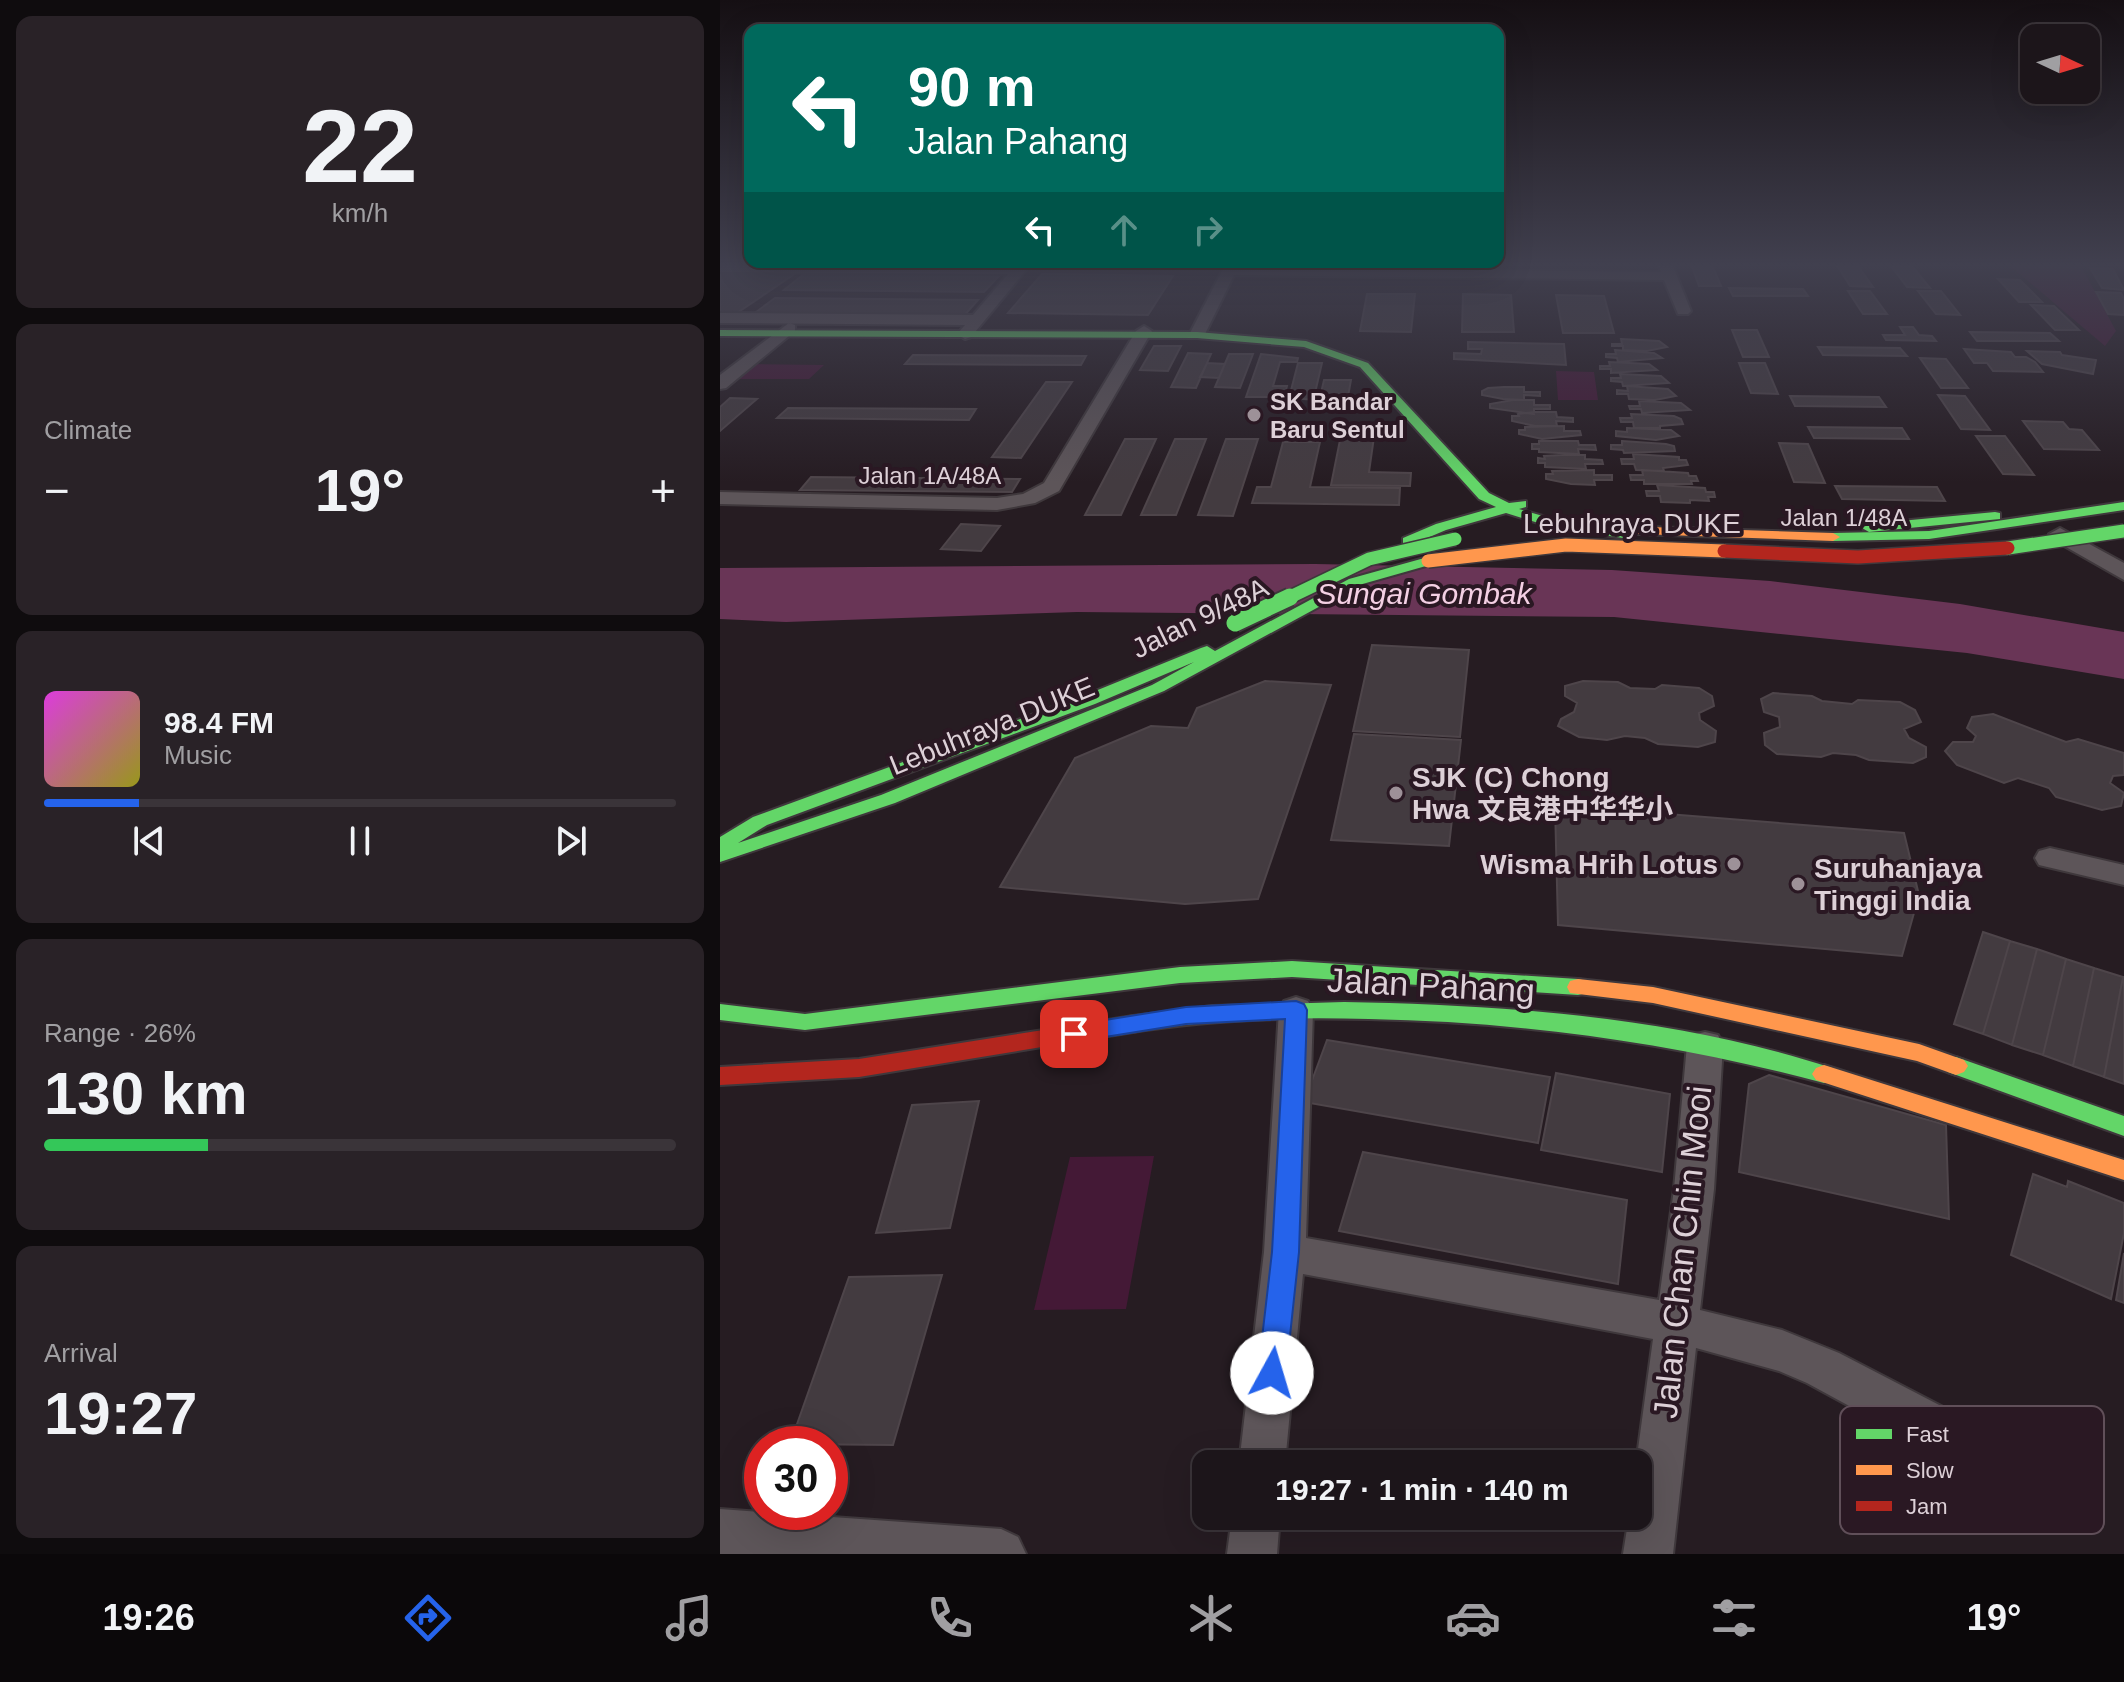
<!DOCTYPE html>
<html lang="en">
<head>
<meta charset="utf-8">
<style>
	body { margin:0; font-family:Arial,"Noto Sans SC",sans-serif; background:#292227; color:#f1f3f6; height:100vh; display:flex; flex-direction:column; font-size:30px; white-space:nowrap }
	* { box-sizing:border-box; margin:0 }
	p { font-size:26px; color:#a09fa2 }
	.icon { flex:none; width:44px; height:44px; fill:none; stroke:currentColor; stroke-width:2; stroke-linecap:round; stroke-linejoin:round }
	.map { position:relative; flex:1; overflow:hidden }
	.panel { display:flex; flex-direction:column; gap:16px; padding:16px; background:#0f0c0e; width:720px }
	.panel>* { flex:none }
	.guide { position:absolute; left:24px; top:24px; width:760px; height:244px; border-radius:16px; box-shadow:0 8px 32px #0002,0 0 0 2px #3a3439; background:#00695c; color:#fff; overflow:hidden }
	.needle { width:52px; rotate:94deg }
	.controls { position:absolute; left:1300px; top:24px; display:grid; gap:16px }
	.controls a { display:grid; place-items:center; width:80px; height:80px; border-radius:16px; background:#1c151a; box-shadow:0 8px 32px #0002,0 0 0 2px #3a3439; font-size:40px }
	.speed { position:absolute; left:24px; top:1426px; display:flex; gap:16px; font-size:40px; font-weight:700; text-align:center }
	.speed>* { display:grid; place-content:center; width:104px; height:104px; border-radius:50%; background:#1c151a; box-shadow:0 8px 32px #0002,0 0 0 2px #3a3439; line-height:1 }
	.speed .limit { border:12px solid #d22; background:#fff; color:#111 }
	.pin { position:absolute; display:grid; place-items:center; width:68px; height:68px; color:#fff; margin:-34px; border-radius:16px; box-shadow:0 4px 12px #0006 }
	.me { position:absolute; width:88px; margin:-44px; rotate:6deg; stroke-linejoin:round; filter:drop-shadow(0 0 6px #0008) }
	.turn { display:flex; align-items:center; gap:28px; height:168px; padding:0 32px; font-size:36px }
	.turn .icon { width:104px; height:104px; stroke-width:2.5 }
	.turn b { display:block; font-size:56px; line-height:68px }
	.lanes { display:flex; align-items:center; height:76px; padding:0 32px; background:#0003; justify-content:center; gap:40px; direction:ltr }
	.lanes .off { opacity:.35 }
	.big { font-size:60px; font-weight:700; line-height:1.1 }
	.panel .card { flex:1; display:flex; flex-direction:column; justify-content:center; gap:12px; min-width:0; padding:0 28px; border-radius:16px; background:#292227 }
	.panel .dial { align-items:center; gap:0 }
	.dial b { font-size:104px; line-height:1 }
	.song { display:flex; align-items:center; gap:24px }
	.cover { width:96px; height:96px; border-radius:12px; background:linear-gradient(135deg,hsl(300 70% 55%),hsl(60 70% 35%)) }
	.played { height:8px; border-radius:4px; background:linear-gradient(90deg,#2563eb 15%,#3a3439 15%) }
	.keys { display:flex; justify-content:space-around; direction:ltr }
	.heat { display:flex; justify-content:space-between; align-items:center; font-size:44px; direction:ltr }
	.charge { height:12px; border-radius:6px; background:linear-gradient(90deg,#34c759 26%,#3a3439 0) }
	.trip { position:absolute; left:472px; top:1450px; width:460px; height:80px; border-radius:16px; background:#1c151a; box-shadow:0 8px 32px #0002,0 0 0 2px #3a3439; font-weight:700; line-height:80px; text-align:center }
	.tabs { display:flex; height:128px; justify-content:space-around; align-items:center; background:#0b080a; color:#a09fa2 }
	.tabs .icon { width:56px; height:56px }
	.tabs .active { color:#2563eb }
	.tabs b { font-size:36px; color:#f1f3f6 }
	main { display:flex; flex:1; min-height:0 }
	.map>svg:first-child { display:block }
	.green { fill:#441936 }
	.water { fill:#693556 }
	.building { fill:#433b40; stroke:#4e454a; stroke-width:2 }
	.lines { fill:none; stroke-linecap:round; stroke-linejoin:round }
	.street-casing { stroke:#3f383c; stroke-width:4 }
	.fast-casing { stroke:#3f383c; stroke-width:4 }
	.slow-casing { stroke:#3f383c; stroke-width:4 }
	.jam-casing { stroke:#3f383c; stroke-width:4 }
	.street { fill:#5d5559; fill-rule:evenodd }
	.fast { fill:#63d668; fill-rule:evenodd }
	.slow { fill:#ff974d; fill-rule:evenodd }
	.jam { fill:#b3261e; fill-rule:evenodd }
	.fast-bridge-far1-casing { stroke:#3f383c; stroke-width:16; stroke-linecap:butt }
	.fast-bridge-casing { stroke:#3f383c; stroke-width:21; stroke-linecap:butt }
	.slow-bridge-casing { stroke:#3f383c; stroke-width:16; stroke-linecap:butt }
	.jam-bridge-casing { stroke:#3f383c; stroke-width:16; stroke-linecap:butt }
	.fast-bridge-far1 { stroke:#63d668; stroke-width:13 }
	.fast-bridge { stroke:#63d668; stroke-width:17 }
	.slow-bridge { stroke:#ff974d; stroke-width:13 }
	.jam-bridge { stroke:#b3261e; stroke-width:13 }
	.route { fill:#2563eb; stroke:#184099; stroke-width:2 }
	.poi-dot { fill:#9d9198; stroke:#2a1823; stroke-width:3 }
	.labels { text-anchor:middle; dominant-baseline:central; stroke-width:8; stroke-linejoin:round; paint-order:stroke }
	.far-poi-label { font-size:24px; font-weight:bold; fill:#ddd0d7; stroke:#2a1823; text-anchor:start }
	.far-street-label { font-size:24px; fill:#ddd0d7; stroke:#2a1823 }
	.street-label { font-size:28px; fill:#ddd0d7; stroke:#2a1823 }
	.poi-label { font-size:28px; font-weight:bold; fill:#ddd0d7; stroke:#2a1823; text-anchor:start }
	.water-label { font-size:30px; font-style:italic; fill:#f4d0e4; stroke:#2a1823 }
	.near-street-label { font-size:34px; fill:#ddd0d7; stroke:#2a1823 }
	.key { fill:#2a1823; stroke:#604f59; stroke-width:2 }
	.key-label { font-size:22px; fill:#ddd0d7 }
</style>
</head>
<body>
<main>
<section class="panel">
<div class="card dial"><b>22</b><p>km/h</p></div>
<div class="card"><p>Climate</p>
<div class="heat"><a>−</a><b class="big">19°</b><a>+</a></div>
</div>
<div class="card">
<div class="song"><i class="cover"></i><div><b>98.4 FM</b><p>Music</p></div></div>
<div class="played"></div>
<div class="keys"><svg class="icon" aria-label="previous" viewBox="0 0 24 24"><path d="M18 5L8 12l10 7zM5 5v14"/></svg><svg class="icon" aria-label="pause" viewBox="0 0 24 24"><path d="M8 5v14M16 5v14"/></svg><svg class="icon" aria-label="next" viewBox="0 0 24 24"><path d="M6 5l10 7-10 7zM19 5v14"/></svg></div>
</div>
<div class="card"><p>Range · 26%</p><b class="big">130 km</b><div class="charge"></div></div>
<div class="card"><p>Arrival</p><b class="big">19:27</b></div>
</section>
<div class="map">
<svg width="1404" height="1554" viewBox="0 0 1404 1554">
	<rect width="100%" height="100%" fill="#261c22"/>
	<path class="green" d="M476,264H683L682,270L474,268Z
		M1288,264H1360L1396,331L1385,346Z
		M33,364L104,365L89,379H16Z
		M836,371L874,372L878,400H838Z
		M434,1156L406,1309L314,1310L350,1157Z"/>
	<path class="water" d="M595,564L892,570L1050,581L1240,604L1404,632V679L1247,653L894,617L357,612L66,622L0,619V568Z"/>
	<path class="building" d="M971,264L992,265L1001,286H979Z
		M1117,265L1138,266L1153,287L1130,286Z
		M1171,266L1193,267L1210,288L1187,287Z
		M1370,268L1393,269L1404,290L1382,288Z
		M0,273H76L14,315H0Z
		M84,274L279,276L264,292L64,290Z
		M322,274L402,275L453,276L428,315L288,313Z
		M1278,279L1300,280L1322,302H1299Z
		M1009,288L1083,289L1088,296H1013Z
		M1128,291H1150L1167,314H1143Z
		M1198,291H1221L1240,315L1216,314Z
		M1376,292L1401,293L1404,299V315L1388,314Z
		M647,294H695L691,332L640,331Z
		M743,294L791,295L794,332H742Z
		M836,295L884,296L894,333H843Z
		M55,298L258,300L242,318L32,315Z
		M1311,305L1334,306L1359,330H1335Z
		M1180,327H1193L1199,335L1212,336L1216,341L1166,340L1163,335H1185Z
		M1012,330H1037L1049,357H1023Z
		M1250,332L1330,333L1339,341H1257Z
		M901,339L939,341L947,347L927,351L903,350V346H892V344H902Z
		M748,342L844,344L846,365L734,359V353L761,354L762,349H748Z
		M434,346H461L448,371L420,370Z
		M1098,347L1180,348L1187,356L1103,355Z
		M1244,349L1291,352L1295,357H1306L1315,362L1323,372L1273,371L1267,363H1254Z
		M895,350L934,353L942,358L898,362L897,358L886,357V354H896Z
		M1307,351L1340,352L1342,355L1376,360L1373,374L1322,364Z
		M468,353L491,354L476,388L451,387Z
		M509,354H533L520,388L495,387Z
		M541,354L578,358L577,362H560L553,386H567L564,397H526Z
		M193,355L366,356L361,365L185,364Z
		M1200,358L1226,359L1248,388H1221Z
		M889,362L929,364L937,370L891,373V369H880V366H890Z
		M487,363L505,364L499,378L480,377Z
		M578,363H602L595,393H601L604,380H631L627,402L569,398Z
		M1019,363H1045L1058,394L1031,393Z
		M900,374L941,376L949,383L903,386L902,382L891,381V378H901Z
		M326,382H352L301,458L272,457Z
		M907,386L948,389L956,396L935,400L909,399L908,394H897V390L908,391Z
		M784,387H804V392H820V396L804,395V400L783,399L762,395V391L768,388Z
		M1218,395L1245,396L1270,430L1241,429Z
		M1070,396L1159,397L1166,407L1075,406Z
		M10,398L37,399L0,431V407Z
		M793,400H814V405H830V409H814V414L770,408V404Z
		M919,401L961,403L970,410L922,413L921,409H910L909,406H920Z
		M68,408L256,409L249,420L57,418Z
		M815,412H836L837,417L853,418V422L836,421L837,426H815L792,421V416H799L798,414Z
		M911,414L954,416L961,419L963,424L940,426V428H914L913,422H901L900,418H912Z
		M1303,421L1343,422L1349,429L1362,430L1379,450L1324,449Z
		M844,426V431H860L861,435L822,439L799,434V430H805V427Z
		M1088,427L1182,428L1189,439L1094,438Z
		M907,428L951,430L959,436L936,440L896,436V431L907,432Z
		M622,430H655L649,472L691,473L690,486L611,485Z
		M1256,436H1285L1314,475L1283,474Z
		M405,439H436L401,515H365Z
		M455,439H486L456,515H421Z
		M506,439H538L513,516L478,515Z
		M819,441H858L859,445H875L876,450L858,449L859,454L819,452V449H812V444H819Z
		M902,441L946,444L954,446L955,451L904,453L903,450L891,449V445H902Z
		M563,442H600L590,487L680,488L679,505L532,503L537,487H551Z
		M1059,443L1088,444L1105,483L1074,482Z
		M913,454L959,457V460H966L968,465L943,468L944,471L916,470L914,464H902L901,459H914Z
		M842,455H865V459L882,460L883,464H865L866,469L825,467V463H818V458L825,459L824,456Z
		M874,470V475H892V480H874L875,485L851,484L826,479V474H833L832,471Z
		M922,470L968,473L969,476H976L978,481H971L972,484H924V480H911L910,475H923Z
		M91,477L300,479L292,492L80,490Z
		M937,485L985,488L986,492H994L995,497H988L989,501L970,500V503L941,502L940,496H927L926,491H939Z
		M1115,486L1217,487L1225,501L1122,499Z
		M241,524L280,526L261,551L221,549Z
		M652,645L749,650L740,737L633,731Z
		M545,681L611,685L538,899L465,904L280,887L355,758L431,726L468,728L477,708Z
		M863,681L898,682L910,688L935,689L942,685L979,688L992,696L994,706L979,713L980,720L996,731L995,742L978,747L938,744L925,738L905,736L887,740L859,737L838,726L841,719L854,712L857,703L845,696V686Z
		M1053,693L1092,696L1102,701L1132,704L1138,700L1180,702L1195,710L1201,722L1184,729L1189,738L1206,747V757L1193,763L1149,760L1136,755L1113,753L1101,757L1057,754L1045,745L1044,733L1060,727L1059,717L1044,712L1041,699Z
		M1273,714L1346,742L1358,739L1404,753V775L1393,776L1390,783L1404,793L1401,806L1382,810L1336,797L1329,788L1298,778L1284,783L1237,765L1225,751L1233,742H1253L1256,736L1247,728L1252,717Z
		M634,734L741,740L729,846L611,840Z
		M835,805L1184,833L1199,895L1182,956L838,925Z
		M1263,932L1290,941L1263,1034L1234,1024Z
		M1290,941L1317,949L1292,1045L1263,1034Z
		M1317,949L1346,959L1323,1055L1292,1045Z
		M1346,959L1374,968L1353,1066L1323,1055Z
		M1374,968L1403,977L1384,1077L1353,1066Z
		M1403,977H1404V1084L1384,1077Z
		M607,1040L830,1077L818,1143L584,1102Z
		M836,1073L950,1094L942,1172L821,1150Z
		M1049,1075L1226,1125L1229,1219L1019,1172L1029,1084Z
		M259,1101L230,1228L156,1233L192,1105Z
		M643,1152L907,1200L898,1284L619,1231Z
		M1313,1174L1347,1187L1348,1181L1404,1203V1233L1391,1299L1291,1255Z
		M1404,1253V1303L1396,1300Z
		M222,1275L173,1445L70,1444L129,1277Z"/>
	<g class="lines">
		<defs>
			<path id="street" d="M0,264L299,266L306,270L251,337L245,339L237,334L245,325L0,323V313L253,315L288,274L0,272Z
				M938,264H952L971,311L968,314H958L944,280L514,275L483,338H471L469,335L502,271L509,267L941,272Z
				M69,323L75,325V331L6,388L0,389V375Z
				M424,326L432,331L339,491L315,503L277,510L0,504V492L277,498L303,494L324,483L416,331Z
				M1340,528L1404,563V580L1332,539L1329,534Z
				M1330,848L1404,865V885L1319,865L1315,858L1319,851Z
				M576,997L588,1001L593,1010L586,1238L939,1300L954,1189L967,1045L972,1035L985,1032L998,1035L1003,1045L994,1189L980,1310L1062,1330L1119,1353L1327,1461L1334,1478L1327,1495L1310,1502L1293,1495L1087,1383L1059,1371L976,1348L953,1554H903L909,1516H918L916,1464L933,1339L583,1274L565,1464H519L544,1252L559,1010L564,1001Z
				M0,1509L281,1529L298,1537L306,1554H0Z
				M512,1516H560L557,1554H507Z"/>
			<path id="fast" d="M0,330L477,332L586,341L648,363L769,493L789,503L806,501V507L799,509L833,519L903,530L910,534L903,538L831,527L786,513L726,530L693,544H683V538L716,524L776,507L759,499L640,367L584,347L477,338L0,336Z
				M1404,502V510L1209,539L1113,541L1106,537L1113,533L1209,531Z
				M1275,512L1280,513V519L1149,532L1142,528L1149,524Z
				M708,557L713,558V564L639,585L444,691L175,803L0,862V837L33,817L363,696L481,648L487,646L495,651L629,579ZM474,662L432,685L161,795L18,843L47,825L375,704Z
				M572,961L858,979L866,981L869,987L866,993L858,995L572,977L460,983L85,1030L0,1020V1004L85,1014L460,967Z
				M624,1002C787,1005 956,1017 1112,1068L1116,1074L1112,1080L1104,1083C954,1043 804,1022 649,1019C570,1017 491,1019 413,1032L405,1030L402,1024L405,1018L413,1016L492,1006Z
				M1236,1057L1404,1116V1136L1228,1072L1224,1066L1228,1060Z"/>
			<path id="slow" d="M868,525L1113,533L1120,537L1113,541L863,532V526Z
				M858,979L933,987L1199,1044L1244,1060L1248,1066L1244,1072L1236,1075L1197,1061L933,1003L850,993L847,987L850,981Z
				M1104,1065L1404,1160V1180L1096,1080L1092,1074L1096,1068Z"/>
			<path id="jam" d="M413,1016L421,1018L424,1024L421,1030L413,1032L139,1077L0,1085V1067L139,1059Z"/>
		</defs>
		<use href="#street" class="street-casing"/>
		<use href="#fast" class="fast-casing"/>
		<use href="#slow" class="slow-casing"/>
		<use href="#jam" class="jam-casing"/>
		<use href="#street" class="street"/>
		<use href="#fast" class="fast"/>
		<use href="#slow" class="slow"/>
		<use href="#jam" class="jam"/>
		<defs>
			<path id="fast-bridge-far1" d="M1288,548L1404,531
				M566,599L649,559L735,539"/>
			<path id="fast-bridge" d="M515,623L570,597"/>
			<path id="slow-bridge" d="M708,561L846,545L1004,551"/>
			<path id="jam-bridge" d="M1004,551L1138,557L1288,548"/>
		</defs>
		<use href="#fast-bridge-far1" class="fast-bridge-far1-casing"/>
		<use href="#fast-bridge" class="fast-bridge-casing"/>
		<use href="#slow-bridge" class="slow-bridge-casing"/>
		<use href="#jam-bridge" class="jam-bridge-casing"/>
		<use href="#fast-bridge-far1" class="fast-bridge-far1"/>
		<use href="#fast-bridge" class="fast-bridge"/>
		<use href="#slow-bridge" class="slow-bridge"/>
		<use href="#jam-bridge" class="jam-bridge"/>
	</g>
	<linearGradient id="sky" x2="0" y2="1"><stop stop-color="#150f13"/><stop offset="0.55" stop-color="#41404f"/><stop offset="1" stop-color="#41404f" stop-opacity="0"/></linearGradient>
	<rect width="1404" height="482" fill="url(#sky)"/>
	<path class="route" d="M576,1001L584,1004L587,1010L579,1252L566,1373L562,1383L552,1387L542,1383L538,1373L552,1252L565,1019L466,1024L354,1042L346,1040L342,1034L346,1028L354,1025L466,1007Z"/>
	<g class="poi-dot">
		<circle cx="534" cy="415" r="8"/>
		<circle cx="676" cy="793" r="8"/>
		<circle cx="1014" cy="864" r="8"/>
		<circle cx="1078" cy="884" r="8"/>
	</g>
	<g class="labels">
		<g class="far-poi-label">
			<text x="550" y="401">SK Bandar<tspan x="550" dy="28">Baru Sentul</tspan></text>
		</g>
		<g class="far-street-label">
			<text x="210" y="475">Jalan 1A/48A</text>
			<text x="1124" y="517">Jalan 1/48A</text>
		</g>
		<g class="street-label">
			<text x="912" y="523">Lebuhraya DUKE</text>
			<text transform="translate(480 618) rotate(-26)">Jalan 9/48A</text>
			<text transform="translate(272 726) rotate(-22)">Lebuhraya DUKE</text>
		</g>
		<g class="poi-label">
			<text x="692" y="777">SJK (C) Chong<tspan x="692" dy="32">Hwa 文良港中华华小</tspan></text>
			<text x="998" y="864" text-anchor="end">Wisma Hrih Lotus</text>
			<text x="1094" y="868">Suruhanjaya<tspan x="1094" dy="32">Tinggi India</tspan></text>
		</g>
		<g class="water-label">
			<text x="704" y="593">Sungai Gombak</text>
		</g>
		<g class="near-street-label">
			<text transform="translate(711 985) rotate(3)">Jalan Pahang</text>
			<text transform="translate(962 1252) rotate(-84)">Jalan Chan Chin Mooi</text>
		</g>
	</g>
	<rect x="1120" y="1406" width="264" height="128" rx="12" class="key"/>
	<rect x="1136" y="1429" width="36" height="10" fill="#63d668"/>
	<rect x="1136" y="1465" width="36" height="10" fill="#ff974d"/>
	<rect x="1136" y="1501" width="36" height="10" fill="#b3261e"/>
	<g class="key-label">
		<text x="1186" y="1442">Fast</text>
		<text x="1186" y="1478">Slow</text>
		<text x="1186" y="1514">Jam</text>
	</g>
</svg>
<div class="controls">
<a><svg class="needle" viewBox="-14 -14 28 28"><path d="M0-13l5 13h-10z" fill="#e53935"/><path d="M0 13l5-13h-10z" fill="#a09fa2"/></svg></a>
</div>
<div class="speed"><div class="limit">30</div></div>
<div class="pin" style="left:354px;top:1034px;background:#d93025"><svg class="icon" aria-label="arrive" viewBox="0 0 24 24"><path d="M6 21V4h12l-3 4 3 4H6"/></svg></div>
<svg class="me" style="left:552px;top:1373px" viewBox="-20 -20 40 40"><circle r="19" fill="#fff"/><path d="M0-13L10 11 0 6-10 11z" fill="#2563eb"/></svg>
<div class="trip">19:27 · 1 min · 140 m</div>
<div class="guide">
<div class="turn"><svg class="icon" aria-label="left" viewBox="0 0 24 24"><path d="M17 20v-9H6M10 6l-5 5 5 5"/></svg><div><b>90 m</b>Jalan Pahang</div></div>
<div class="lanes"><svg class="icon" aria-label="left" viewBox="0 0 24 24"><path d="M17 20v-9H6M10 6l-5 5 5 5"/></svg><svg class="icon off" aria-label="ahead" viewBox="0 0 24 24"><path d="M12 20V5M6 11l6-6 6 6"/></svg><svg class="icon off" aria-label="right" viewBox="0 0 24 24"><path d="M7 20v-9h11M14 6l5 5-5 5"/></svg></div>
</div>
</div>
</main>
<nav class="tabs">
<b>19:26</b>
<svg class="icon active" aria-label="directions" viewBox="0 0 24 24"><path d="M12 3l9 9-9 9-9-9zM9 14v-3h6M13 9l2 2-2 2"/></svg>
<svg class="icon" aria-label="music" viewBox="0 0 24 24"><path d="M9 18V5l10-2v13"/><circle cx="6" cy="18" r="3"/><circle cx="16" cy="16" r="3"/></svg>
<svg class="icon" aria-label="phone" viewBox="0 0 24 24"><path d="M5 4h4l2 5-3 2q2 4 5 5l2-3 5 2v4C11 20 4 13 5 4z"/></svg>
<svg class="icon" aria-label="climate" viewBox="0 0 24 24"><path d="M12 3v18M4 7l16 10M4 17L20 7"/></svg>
<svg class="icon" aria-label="car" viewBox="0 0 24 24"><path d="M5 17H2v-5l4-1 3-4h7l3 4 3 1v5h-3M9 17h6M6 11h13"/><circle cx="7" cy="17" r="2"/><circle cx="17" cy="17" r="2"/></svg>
<svg class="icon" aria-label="filters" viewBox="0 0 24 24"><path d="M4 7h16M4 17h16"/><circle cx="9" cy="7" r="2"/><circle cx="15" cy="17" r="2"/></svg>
<b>19°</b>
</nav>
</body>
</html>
